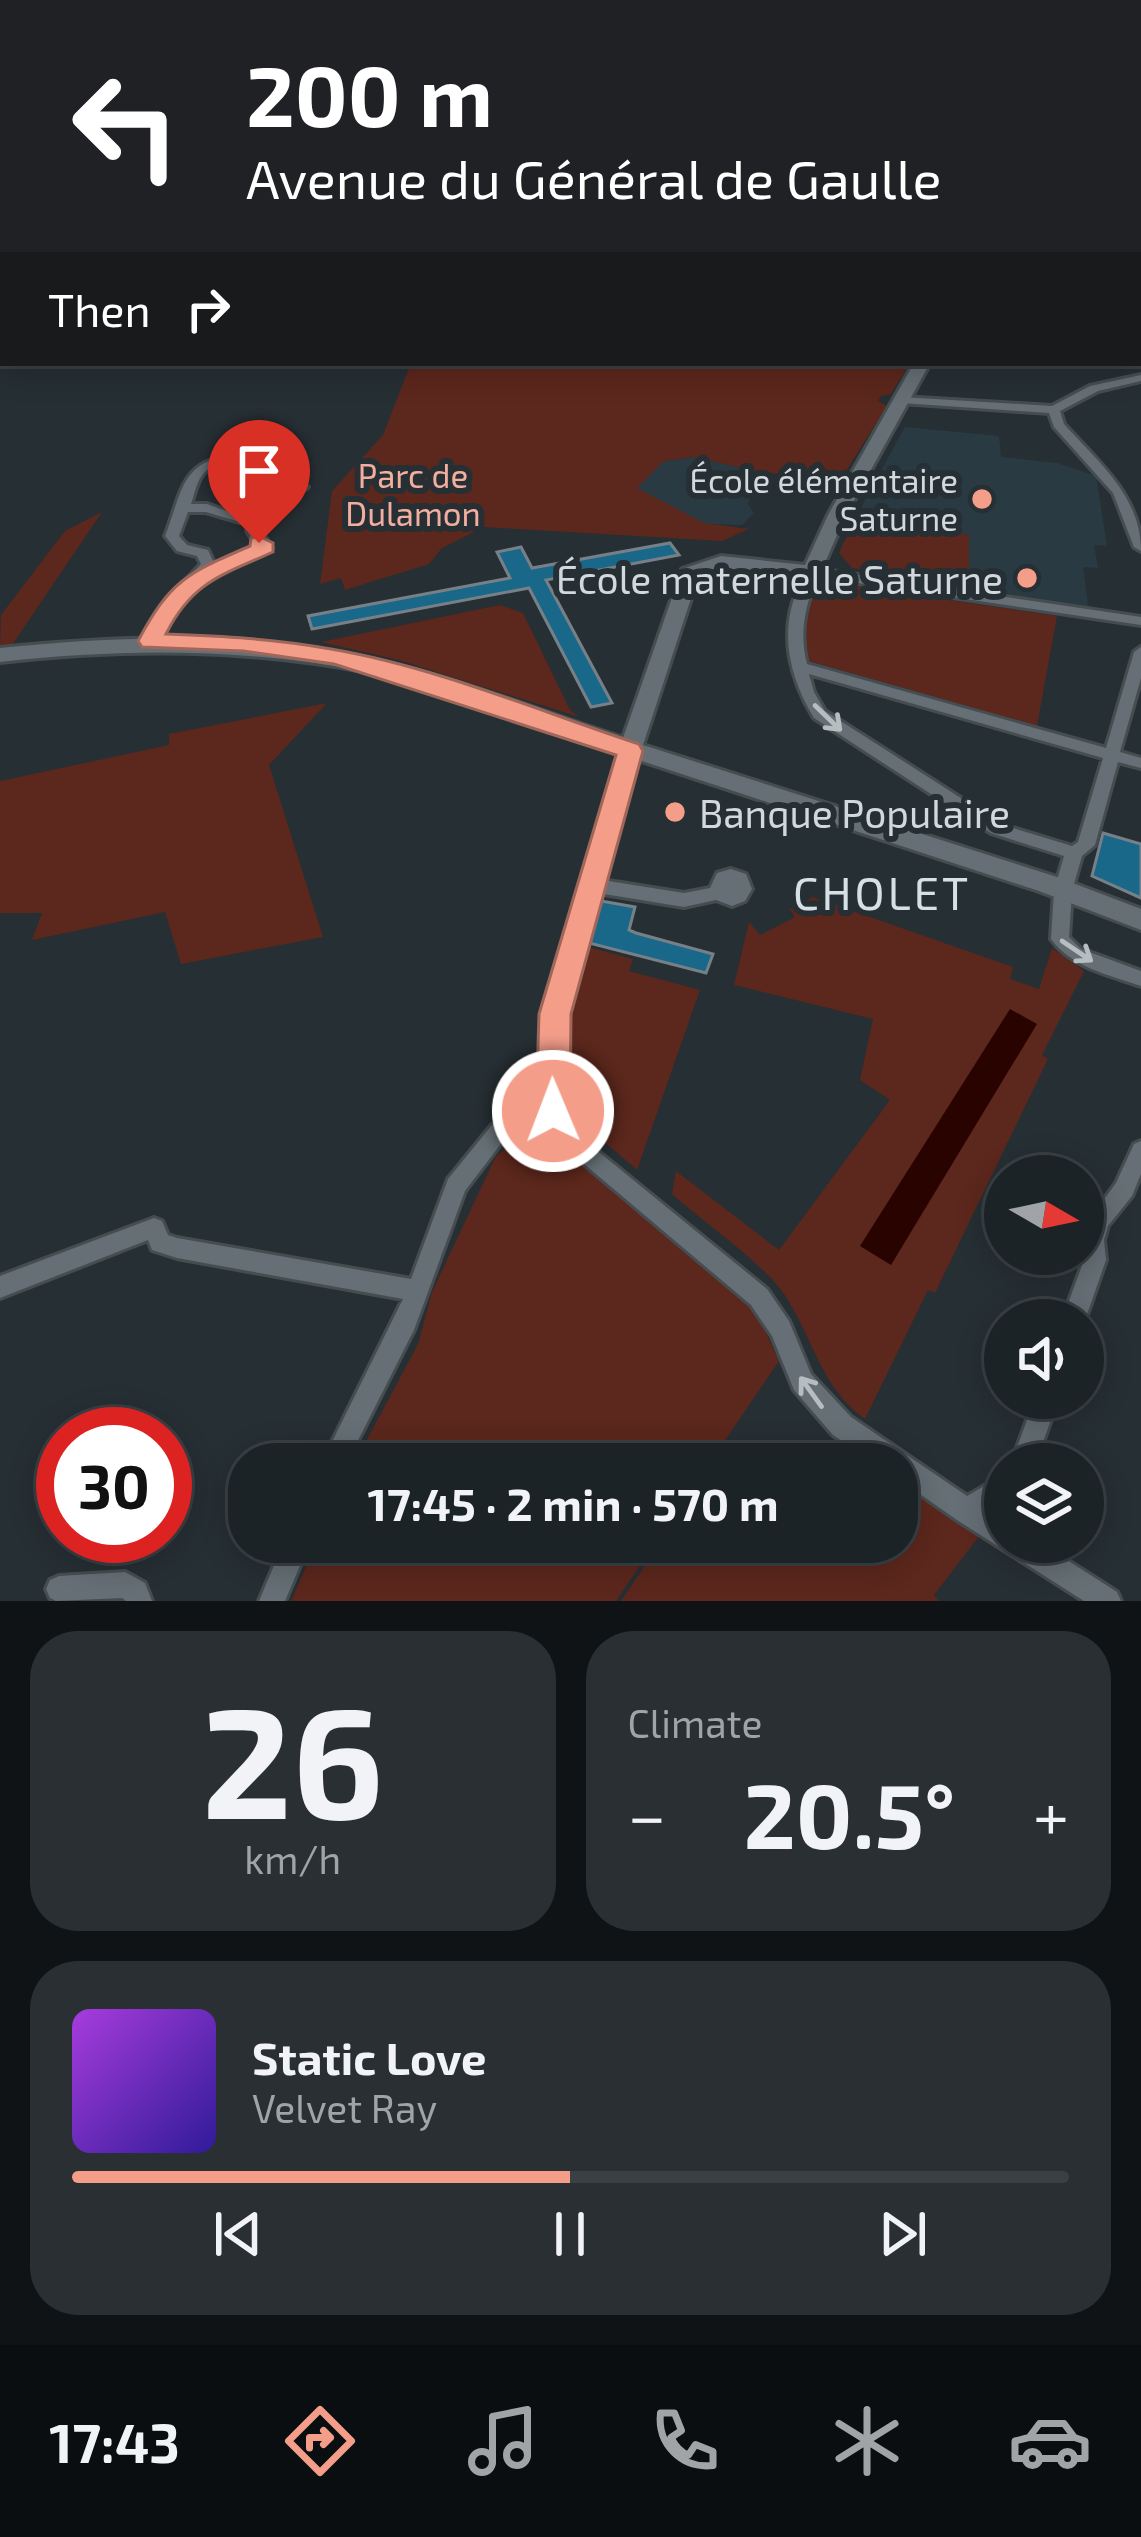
<!DOCTYPE html>
<html lang="en">
<head>
<meta charset="utf-8">
<style>
	body { margin:0; font-family:"Exo 2",sans-serif; background:#292f33; color:#f1f3f6; height:100vh; display:flex; flex-direction:column; font-size:45px; white-space:nowrap }
	* { box-sizing:border-box; margin:0 }
	p { font-size:39px; color:#a0a4a7 }
	.icon { flex:none; width:66px; height:66px; fill:none; stroke:currentColor; stroke-width:2; stroke-linecap:round; stroke-linejoin:round }
	.map { position:relative; height:1601px; overflow:hidden }
	.details { display:flex; flex-direction:column; gap:30px; padding:30px; background:#0f1315; flex:1 }
	.details>* { flex:none }
	.hud { position:absolute; left:0px; top:0px; width:1143px; height:366px; box-shadow:0 6px 30px #0003,0 0 0 3px #3a4044; background:#202124; color:#fff; overflow:hidden }
	.needle { width:78px; rotate:99deg }
	.tools { position:absolute; left:984px; top:1155px; display:grid; gap:24px }
	.tools a { display:grid; place-items:center; width:120px; height:120px; border-radius:50%; background:#1c2327; box-shadow:0 6px 30px #0003,0 0 0 3px #3a4044; font-size:60px }
	.speed { position:absolute; left:36px; top:1407px; display:flex; gap:24px; font-size:60px; font-weight:700; text-align:center }
	.speed>* { display:grid; place-content:center; width:156px; height:156px; border-radius:50%; background:#1c2327; box-shadow:0 6px 30px #0003,0 0 0 3px #3a4044; line-height:1 }
	.speed .limit { border:18px solid #d22; background:#fff; color:#111 }
	.pin { position:absolute; display:grid; place-items:center; width:102px; height:102px; color:#fff; margin:-123px -51px; border-radius:50% 50% 50% 0; rotate:-45deg; box-shadow:0 0 12px #0007 }
	.pin .icon { rotate:45deg }
	.me { position:absolute; width:132px; margin:-66px; rotate:359deg; stroke-linejoin:round; filter:drop-shadow(0 0 9px #0008) }
	.turn { display:flex; align-items:center; gap:42px; height:252px; padding:0 48px; font-size:54px }
	.turn .icon { width:156px; height:156px; stroke-width:2.5 }
	.turn b { display:block; font-size:84px; line-height:102px }
	.then { display:flex; align-items:center; height:114px; padding:0 48px; background:#0003; gap:24px; font-size:45px }
	.big { font-size:90px; font-weight:700; line-height:1.1 }
	.details .widget { flex:1; display:flex; flex-direction:column; justify-content:center; gap:18px; min-width:0; padding:0 42px; border-radius:48px; background:#292f33 }
	.details .dial { align-items:center; gap:0 }
	.dial b { font-size:156px; line-height:1 }
	.song { display:flex; align-items:center; gap:36px }
	.cover { width:144px; height:144px; border-radius:18px; background:linear-gradient(135deg,hsl(280 70% 55%),hsl(250 70% 35%)) }
	.played { height:12px; border-radius:6px; background:linear-gradient(90deg,#f49e8a 50%,#3a4044 50%) }
	.keys { display:flex; justify-content:space-around; direction:ltr }
	.heat { display:flex; justify-content:space-between; align-items:center; font-size:66px; direction:ltr }
	.details .tiles { flex:1; display:grid; gap:30px; grid-template-columns:1fr 1fr }
	.widget:last-child { grid-column:span 2 }
	.trip { position:absolute; left:228px; top:1443px; width:690px; height:120px; border-radius:48px; background:#1c2327; box-shadow:0 6px 30px #0003,0 0 0 3px #3a4044; font-weight:700; line-height:120px; text-align:center }
	.tab-bar { display:flex; height:192px; justify-content:space-around; align-items:center; background:#0b0e10; color:#a0a4a7 }
	.tab-bar .icon { width:84px; height:84px }
	.tab-bar .current { color:#f49e8a }
	.tab-bar b { font-size:54px; color:#f1f3f6 }
	.map>svg:first-child { display:block }
	.built { fill:#2a3a42 }
	.green { fill:#5c271c }
	.water { fill:#290300 }
	.building { fill:#196889; stroke:#768086; stroke-width:3 }
	.lines { fill:none; stroke-linecap:round; stroke-linejoin:round }
	.street-casing { stroke:#464d51; stroke-width:6 }
	.secondary-casing { stroke:#464d51; stroke-width:6 }
	.street { fill:#656f75; fill-rule:evenodd }
	.secondary { fill:#656f75; fill-rule:evenodd }
	.oneway { stroke:#b7bec2 }
	.route { fill:#f49e8a; stroke:#9f675a; stroke-width:3 }
	.poi-dot { fill:#f49e8a; stroke:#262f34; stroke-width:4.5 }
	.labels { text-anchor:middle; dominant-baseline:central; stroke-width:12; stroke-linejoin:round; paint-order:stroke }
	.far-park-label { font-size:33px; fill:#f4ae9f; stroke:#262f34 }
	.far-poi-label { font-size:33px; fill:#d2d8db; stroke:#262f34; text-anchor:end }
	.poi-label { font-size:39px; fill:#d2d8db; stroke:#262f34; text-anchor:end }
	.quarter-label { font-size:45px; letter-spacing:3px; fill:#d5e1e7; stroke:#262f34 }
</style>
</head>
<body>
<div class="map">
<svg width="1141" height="1601" viewBox="0 0 1141 1601">
	<rect width="100%" height="100%" fill="#262f34"/>
	<path class="built" d="M905,427L999,436L1001,457L1057,463L1096,476L1107,546L1094,545L1098,568L1083,567L1088,606L969,588L968,535L853,522Z
		M694,457L760,472L748,504L754,513L742,525L704,524L636,489L664,461Z"/>
	<path class="green" d="M411,363H910L891,394L881,396L878,401L887,406L841,479L760,472L694,457L664,461L637,488L704,523L749,529L722,541L484,527L442,548L429,564L345,590L341,578L320,584L332,491L383,435Z
		M102,512L12,645L0,647L1,615L65,531Z
		M853,522L969,535V588L852,568L839,553Z
		M833,583L1057,616L1037,726L805,660L801,629L813,588Z
		M500,605L523,613L570,710L579,717L399,660L321,642Z
		M327,703L269,765L323,937L181,964L165,912L32,940L42,913H0V781L169,745V734Z
		M813,897L1013,967L1010,979L1039,989L1052,948L1084,971L1042,1055L1048,1059L935,1293L928,1290L865,1419C820,1387 813,1337 784,1294C764,1264 702,1221 672,1194L676,1171L779,1250L890,1100L860,1080L873,1019L734,985L749,922L760,935L795,917L790,909Z
		M588,947L633,959L629,971L700,990L637,1170C620,1154 596,1138 582,1119C551,1077 576,993 588,947Z
		M520,1136L560,1143L728,1279L752,1302L779,1361L709,1464H354L418,1344L432,1292L496,1156Z
		M789,1445L854,1448L876,1464H769Z
		M897,1478L980,1535L934,1595L939,1601H621L661,1542H897Z
		M317,1542H656L616,1601H291Z"/>
	<path class="water" d="M1010,1009L1037,1024L891,1265L860,1246Z"/>
	<path class="building" d="M670,543L679,555L546,580L612,703L591,707L529,588L312,629L308,616L510,578L497,552L521,547L532,568Z
		M1103,833L1141,844V898L1092,876Z
		M601,901L635,907L629,930L636,933L713,954L706,973L589,943Z"/>
	<g class="lines">
		<defs>
			<path id="street" d="M1140,130H1141V134H1140Z
				M1140,154L1141,155V161L1140,160Z
				M0,174H3V180H0Z
				M1140,198H1141V204H1140Z
				M1140,240H1141V246H1140Z
				M1140,357H1141V363H1139Z
				M1141,375V381L1098,391L1060,411L1064,424C1098,462 1141,496 1141,551L1134,547L1113,493L1054,427L1049,413L902,403L896,400L902,397L1052,406L1090,386Z
				M236,456L268,464L308,487L302,491L298,490C273,476 223,444 201,477C196,484 194,496 191,504H207L246,518L240,522L206,512H188L179,536L187,545L208,550L215,565L257,546L247,531L254,527L259,528L272,548L201,580L173,611L155,644H145L143,641L162,606L201,564L197,556L177,551L165,536C182,493 181,458 236,456Z
				M812,568L1141,617V625L817,577C805,606 799,633 807,664L1106,748L1134,652L1141,647V678L1120,752L1141,758V768L1118,762L1095,845L1082,856L1072,891L1069,937L1081,949L1141,971V986C1109,975 1071,967 1051,939L1054,891L1064,856L991,833L814,718C790,679 779,634 797,591C802,580 803,574 812,568ZM809,674L1103,758L1078,842L1072,846L1003,825L825,711L814,692Z
				M630,746L638,751L602,880L684,893L710,888L717,873L731,869L746,874L752,889L745,901L732,906L716,900L684,907L598,893L565,1014L563,1110L578,1135L767,1289L789,1321L811,1374L851,1417L967,1496L1005,1474V1501L990,1511L1005,1521V1542H1039L1117,1592L1121,1601H1084L957,1520L897,1478V1464H877L833,1435L794,1390L772,1336L751,1305L564,1147L548,1122L506,1137L465,1191L414,1330L346,1464H321L403,1299L177,1258L152,1250L148,1240L0,1298V1276L154,1218L162,1221L168,1235L177,1238L411,1279L448,1179L492,1125L543,1106L545,1014L622,751Z
				M1141,1141V1174L1132,1196L1108,1226L1104,1240L1106,1260L1083,1326V1320H1062L1084,1260L1083,1237L1088,1221L1116,1183L1134,1144Z
				M1035,1398H1059L1035,1464H1011Z
				M284,1542H310L285,1601H259Z
				M125,1572L145,1583L152,1601H126L122,1598L56,1601L50,1598L46,1589L50,1580L59,1576Z"/>
			<path id="secondary" d="M748,0L744,3H732L736,0Z
				M914,363H930L846,515L819,576L722,568L698,577L643,745L1057,877L1141,909V930L1039,891L373,673C248,648 126,648 0,662V648C126,635 252,632 376,660C459,679 542,712 623,738L682,569L721,556L805,565L828,515Z"/>
		</defs>
		<use href="#street" class="street-casing"/>
		<use href="#secondary" class="secondary-casing"/>
		<use href="#street" class="street"/>
		<use href="#secondary" class="secondary"/>
	</g>
	<defs><path id="oneway-shaft" d="M-6 0H5M1.5-3L5.5 0L1.5 3" fill="none" stroke-width="1.6" stroke-linecap="round" stroke-linejoin="round" transform="scale(3)"/></defs>
	<g class="oneway">
		<use href="#oneway-shaft" transform="translate(828 718) rotate(44)"/>
		<use href="#oneway-shaft" transform="translate(1077 951) rotate(34)"/>
		<use href="#oneway-shaft" transform="translate(811 1392) rotate(-126)"/>
	</g>
	<path class="route" d="M259,536L273,543V552C222,575 192,582 166,634C222,636 276,639 331,649C436,667 539,711 639,744L643,751L571,1014L570,1111L565,1121L553,1125L541,1121L536,1111L539,1014L616,755L334,664L243,651L142,647L138,641C171,579 188,573 250,546L251,538Z"/>
	<g class="poi-dot">
		<circle cx="982" cy="499" r="12"/>
		<circle cx="1027" cy="578" r="12"/>
		<circle cx="675" cy="812" r="12"/>
	</g>
	<g class="labels">
		<g class="far-park-label">
			<text x="413" y="475">Parc de<tspan x="413" dy="38">Dulamon</tspan></text>
		</g>
		<g class="far-poi-label">
			<text x="958" y="480">École élémentaire<tspan x="958" dy="38">Saturne</tspan></text>
		</g>
		<g class="poi-label">
			<text x="1003" y="578">École maternelle Saturne</text>
			<text x="699" y="812" text-anchor="start">Banque Populaire</text>
		</g>
		<g class="quarter-label">
			<text x="882" y="892">CHOLET</text>
		</g>
	</g>
</svg>
<div class="tools">
<a><svg class="needle" viewBox="-14 -14 28 28"><path d="M0-13l5 13h-10z" fill="#e53935"/><path d="M0 13l5-13h-10z" fill="#a0a4a7"/></svg></a>
<a><svg class="icon" aria-label="sound" viewBox="0 0 24 24"><path d="M4 9h4l5-4v14l-5-4H4zM17 9q2 3 0 6"/></svg></a>
<a><svg class="icon" aria-label="layers" viewBox="0 0 24 24"><path d="M12 4l9 5-9 5-9-5zM3 14l9 5 9-5"/></svg></a>
</div>
<div class="speed"><div class="limit">30</div></div>
<div class="pin" style="left:259px;top:543px;background:#d93025"><svg class="icon" aria-label="arrive" viewBox="0 0 24 24"><path d="M6 21V4h12l-3 4 3 4H6"/></svg></div>
<svg class="me" style="left:553px;top:1111px" viewBox="-20 -20 40 40"><circle r="17" fill="#f49e8a" stroke="#fff" stroke-width="3"/><path d="M0-11L8 9 0 5-8 9z" fill="#fff"/></svg>
<div class="trip">17:45 · 2 min · 570 m</div>
<div class="hud">
<div class="turn"><svg class="icon" aria-label="left" viewBox="0 0 24 24"><path d="M17 20v-9H6M10 6l-5 5 5 5"/></svg><div><b>200 m</b>Avenue du Général de Gaulle</div></div>
<div class="then">Then<svg class="icon" aria-label="right" viewBox="0 0 24 24"><path d="M7 20v-9h11M14 6l5 5-5 5"/></svg></div>
</div>
</div>
<section class="details">
<div class="tiles">
<div class="widget dial"><b>26</b><p>km/h</p></div>
<div class="widget"><p>Climate</p>
<div class="heat"><a>−</a><b class="big">20.5°</b><a>+</a></div>
</div>
<div class="widget">
<div class="song"><i class="cover"></i><div><b>Static Love</b><p>Velvet Ray</p></div></div>
<div class="played"></div>
<div class="keys"><svg class="icon" aria-label="previous" viewBox="0 0 24 24"><path d="M18 5L8 12l10 7zM5 5v14"/></svg><svg class="icon" aria-label="pause" viewBox="0 0 24 24"><path d="M8 5v14M16 5v14"/></svg><svg class="icon" aria-label="next" viewBox="0 0 24 24"><path d="M6 5l10 7-10 7zM19 5v14"/></svg></div>
</div>
</div>
</section>
<nav class="tab-bar">
<b>17:43</b>
<svg class="icon current" aria-label="directions" viewBox="0 0 24 24"><path d="M12 3l9 9-9 9-9-9zM9 14v-3h6M13 9l2 2-2 2"/></svg>
<svg class="icon" aria-label="music" viewBox="0 0 24 24"><path d="M9 18V5l10-2v13"/><circle cx="6" cy="18" r="3"/><circle cx="16" cy="16" r="3"/></svg>
<svg class="icon" aria-label="phone" viewBox="0 0 24 24"><path d="M5 4h4l2 5-3 2q2 4 5 5l2-3 5 2v4C11 20 4 13 5 4z"/></svg>
<svg class="icon" aria-label="climate" viewBox="0 0 24 24"><path d="M12 3v18M4 7l16 10M4 17L20 7"/></svg>
<svg class="icon" aria-label="car" viewBox="0 0 24 24"><path d="M5 17H2v-5l4-1 3-4h7l3 4 3 1v5h-3M9 17h6M6 11h13"/><circle cx="7" cy="17" r="2"/><circle cx="17" cy="17" r="2"/></svg>
</nav>
</body>
</html>
